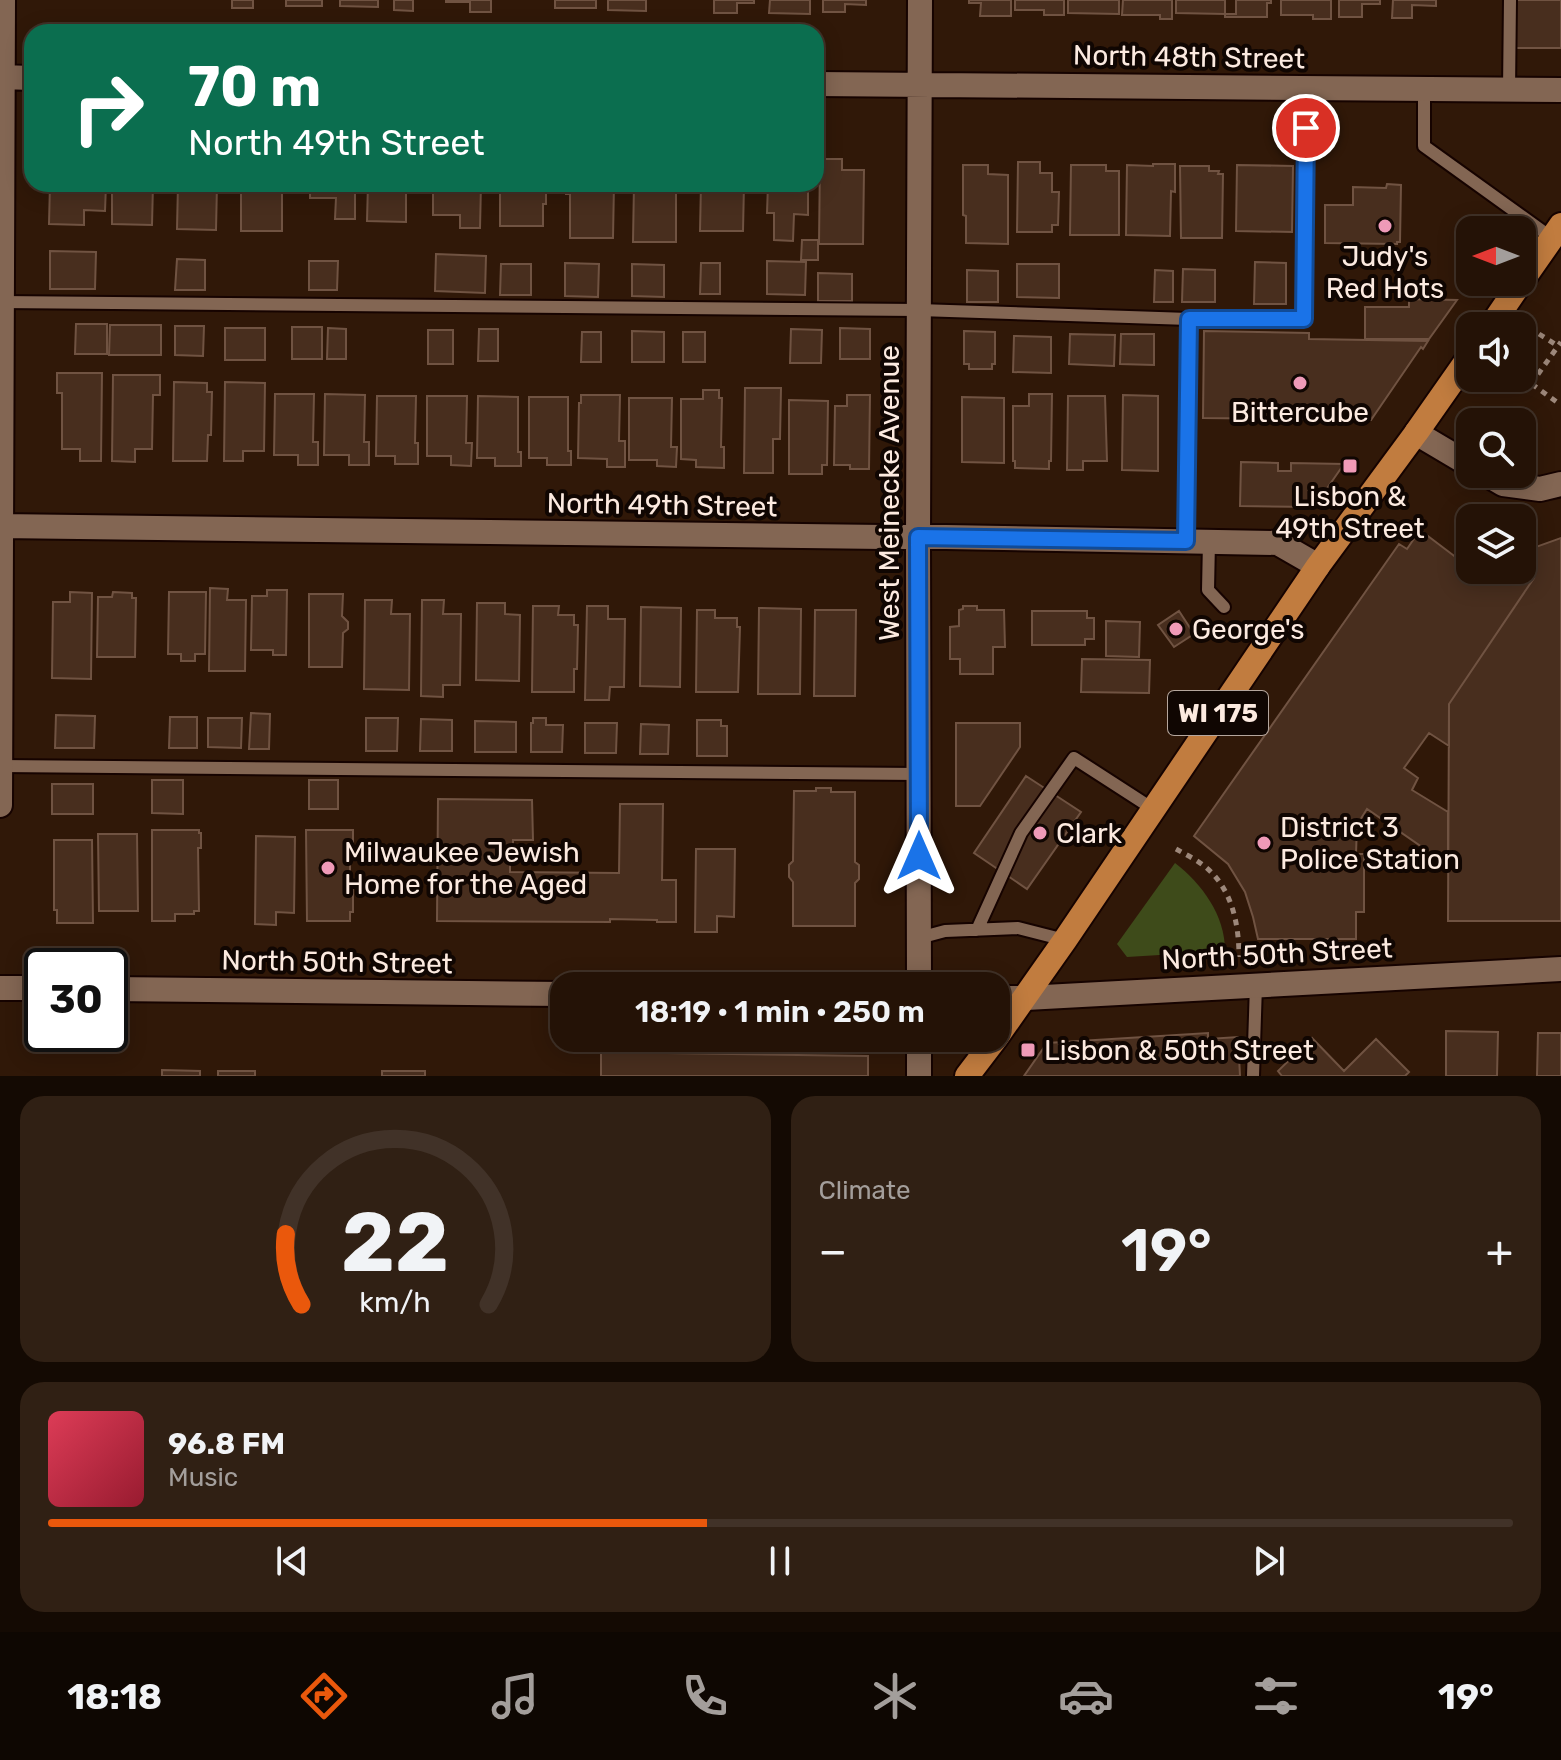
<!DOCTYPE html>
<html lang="en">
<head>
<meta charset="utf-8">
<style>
	body { margin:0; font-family:Rubik,sans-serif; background:#302014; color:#f1f3f6; height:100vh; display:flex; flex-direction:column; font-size:30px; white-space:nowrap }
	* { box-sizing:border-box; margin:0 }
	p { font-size:26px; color:#a39e9b }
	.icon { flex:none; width:44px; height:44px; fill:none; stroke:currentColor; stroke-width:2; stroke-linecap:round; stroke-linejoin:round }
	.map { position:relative; height:1076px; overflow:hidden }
	.sheet { display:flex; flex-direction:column; gap:20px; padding:20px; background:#140a03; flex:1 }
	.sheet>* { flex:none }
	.top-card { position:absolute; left:24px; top:24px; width:800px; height:168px; border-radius:24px; box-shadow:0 4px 20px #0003,0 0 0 2px #413228; background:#0b6e4f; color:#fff; overflow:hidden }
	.needle { width:52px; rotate:270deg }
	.buttons { position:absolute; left:1456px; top:216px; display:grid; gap:16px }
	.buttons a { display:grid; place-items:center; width:80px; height:80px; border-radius:16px; background:#241206; box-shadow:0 4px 20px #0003,0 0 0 2px #413228; font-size:40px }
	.speed { position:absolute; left:24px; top:948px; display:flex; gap:16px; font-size:40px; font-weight:700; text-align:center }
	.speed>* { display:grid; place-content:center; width:104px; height:104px; border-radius:50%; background:#241206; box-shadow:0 4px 20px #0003,0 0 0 2px #413228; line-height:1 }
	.speed .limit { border:4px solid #111; border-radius:12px; background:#fff; color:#111 }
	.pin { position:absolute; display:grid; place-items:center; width:68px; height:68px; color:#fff; margin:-34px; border:4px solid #fff; border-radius:50%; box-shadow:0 2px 8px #0007 }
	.me { position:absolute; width:88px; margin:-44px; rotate:0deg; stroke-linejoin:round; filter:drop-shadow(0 0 6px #0008) }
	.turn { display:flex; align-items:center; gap:28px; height:168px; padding:0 32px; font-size:36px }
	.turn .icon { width:104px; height:104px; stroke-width:2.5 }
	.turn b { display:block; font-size:56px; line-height:68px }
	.big { font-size:60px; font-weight:600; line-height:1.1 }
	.sheet .widget { flex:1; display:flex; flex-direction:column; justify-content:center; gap:12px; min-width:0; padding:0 28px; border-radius:24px; background:#302014 }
	.sheet .dial { align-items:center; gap:0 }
	.dial svg { height:208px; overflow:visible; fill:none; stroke:#413228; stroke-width:7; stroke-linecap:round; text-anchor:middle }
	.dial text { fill:#f1f3f6; stroke:none }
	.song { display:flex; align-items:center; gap:24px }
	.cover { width:96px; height:96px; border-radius:12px; background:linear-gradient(135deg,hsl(350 70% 55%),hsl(350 70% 35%)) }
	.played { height:8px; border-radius:4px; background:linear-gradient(90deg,#ea580c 45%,#413228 45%) }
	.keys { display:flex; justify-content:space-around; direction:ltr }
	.heat { display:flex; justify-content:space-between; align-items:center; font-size:44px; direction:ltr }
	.sheet .tiles { flex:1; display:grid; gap:20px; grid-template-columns:1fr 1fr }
	.widget:last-child { grid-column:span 2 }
	.trip { position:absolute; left:550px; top:972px; width:460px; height:80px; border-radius:24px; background:#241206; box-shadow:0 4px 20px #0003,0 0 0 2px #413228; font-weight:600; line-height:80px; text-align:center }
	.tab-bar { display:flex; height:128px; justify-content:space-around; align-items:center; background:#0e0702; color:#a39e9b }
	.tab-bar .icon { width:56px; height:56px }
	.tab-bar .current { color:#ea580c }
	.tab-bar b { font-size:36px; color:#f1f3f6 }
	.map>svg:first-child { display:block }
	.green { fill:#3e4b1a }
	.building { fill:#482e1e; stroke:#705342; stroke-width:2 }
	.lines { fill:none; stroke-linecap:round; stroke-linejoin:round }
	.lane-casing { stroke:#160300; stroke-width:16 }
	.street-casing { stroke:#160300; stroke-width:28 }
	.primary-casing { stroke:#160300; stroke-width:28 }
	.path { stroke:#9d887b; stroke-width:5; stroke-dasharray:6 6; stroke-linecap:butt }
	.lane { stroke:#836653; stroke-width:12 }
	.street { stroke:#836653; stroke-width:24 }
	.primary { stroke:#c17c3f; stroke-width:24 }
	.route-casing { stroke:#114b97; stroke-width:20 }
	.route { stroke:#1a73e8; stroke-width:14 }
	.poi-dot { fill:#ef9ab8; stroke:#100602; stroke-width:3 }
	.labels { text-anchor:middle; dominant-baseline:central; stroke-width:8; stroke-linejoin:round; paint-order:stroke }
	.shield { fill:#100602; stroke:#b5a69d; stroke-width:2 }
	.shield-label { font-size:26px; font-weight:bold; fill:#fceae0 }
	.street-label { font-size:28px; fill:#fceae0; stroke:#100602 }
	.poi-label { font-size:28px; fill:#fceae0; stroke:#100602; text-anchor:start }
</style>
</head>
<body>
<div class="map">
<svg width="1561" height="1076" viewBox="0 0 1561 1076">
	<rect width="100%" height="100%" fill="#301808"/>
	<path class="green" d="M1175,863C1202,884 1225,915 1225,951L1127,957L1117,944Z"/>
	<path class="building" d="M232,0H253V8H232Z
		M286,0H322V6H286Z
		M340,0H378V7L340,6Z
		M394,0H413V11L394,10Z
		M446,0H491V12H470V2H446Z
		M555,0H596V8H555Z
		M608,0H646V11L608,10Z
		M714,0H754V3H737V13H714Z
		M770,0H810V14L769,13Z
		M823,0H866V5L845,4V12H823Z
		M969,0H1011V16H980L981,3H969Z
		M1015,0H1064V15H1044V10H1015Z
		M1068,0H1119V14L1068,13Z
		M1123,0H1172V19H1160V15H1122Z
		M1176,0H1225V14L1176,13Z
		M1236,0H1271V3H1267V17H1225V14H1236Z
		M1281,0H1331V19H1313V15H1281Z
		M1339,0H1380V4H1362V17H1339Z
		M1393,0H1436V6L1412,5V18H1392Z
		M1516,0H1561V48H1515Z
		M820,159H842V170H864L863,244H819Z
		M1018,162H1040V173H1052V192H1059L1058,225H1052V232H1017Z
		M1153,164H1175V192L1171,191L1170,236L1126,235L1127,165L1153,166Z
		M963,165H988V174L1008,175V244L966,243V216L963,215Z
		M1071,165H1106V171H1119V235H1070Z
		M1237,165L1293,166L1292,232L1236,231Z
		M1180,166H1209V171H1219L1218,174H1223L1222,238H1181Z
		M50,184H106L105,211L84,210V225L49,224Z
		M112,184H153L152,225L112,224Z
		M178,184H217L216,230L177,229Z
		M241,184H282V231H241Z
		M310,184H355V219H335L336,198H310Z
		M368,184H406V222L367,221Z
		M433,184H481L480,228H460V215H433Z
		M500,184H546V204H543V226H500Z
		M566,184H614L613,238H570V194H566Z
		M634,184H676V242H633Z
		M701,184H744L743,231H700Z
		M768,184H808V215L794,214L793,241L774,240V213H767Z
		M1387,184L1401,185L1400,242H1397V244L1325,243V205H1353V187L1386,188Z
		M802,240H818V260H801Z
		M50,251L96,252L95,289H50Z
		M436,254L486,256L485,293L435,291Z
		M177,259L205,260V290H175Z
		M309,261H338L337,290H309Z
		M767,261L806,262L805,295L767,294Z
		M1255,262L1286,263V304H1254Z
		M565,263L599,264L598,297L565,296Z
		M701,263H720V294H700Z
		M501,264H531V295H500Z
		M632,264L664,265V297L632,296Z
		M1017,264H1059V298L1017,297Z
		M1183,269L1215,270V302H1182Z
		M967,270L998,271V302H967Z
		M1155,270L1173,271V302H1154Z
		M818,273L852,274V301H818Z
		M1409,299L1457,300L1429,339H1365V307H1409Z
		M76,324H107V354H75Z
		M110,325H161V355H109Z
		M175,326H204L203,356L175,355Z
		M292,327H322V359H292Z
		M225,328H265V360H225Z
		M328,328L346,329V359H327Z
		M840,328L870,329V359H840Z
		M479,329H498V361H478Z
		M791,329L822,330L821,363H790Z
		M428,330H453V364H428Z
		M632,331L664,332V362H632Z
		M964,331L995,332V364H992V369H969V364H964Z
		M1204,331L1309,333V339L1428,341L1423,349L1421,347L1371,420L1203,418Z
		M582,332H601V362H581Z
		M683,332H705V362H683Z
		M1070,334L1115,335L1114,366L1069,364Z
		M1121,334H1154V365L1120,364Z
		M1014,336L1051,337V373L1013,372Z
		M57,373H102L101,461H80V449H62V393H57Z
		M113,375H160V395H153L152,449H135V462L112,461Z
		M174,382L207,383V392H212L211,435H208L207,461H173Z
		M225,382L265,383L264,451H243V461H224Z
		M745,388H781L780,439H773V473H744Z
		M703,390H719V398H722L721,447H724V468L696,467V460L681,459V399H703Z
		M275,394H314L313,442H318V465H298V455H274Z
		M325,394L365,395L364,442H369V465H349V455H324Z
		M1029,394H1052L1051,461H1049V469L1015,468V461H1013V406H1029Z
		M581,395H620L619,441H625V467H607V459L578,458L579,403H581Z
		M847,395H870L869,469H850V465H834L835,406H847Z
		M1123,395L1158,396V471L1122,470Z
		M377,396H416L415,443H418V464H395V456H376Z
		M427,396H467L466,443H472L471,466L451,465V456H427Z
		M478,396L518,397V452H521V466H495V458H477Z
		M1068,396H1105L1107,461H1083V470H1067Z
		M529,397H568V451H571V465H547V458H529Z
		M962,397L1004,398V463L962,462Z
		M629,398H672L671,447H677L676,467L657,466V460H629Z
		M789,400L828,401L827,465H822V474H789Z
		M1241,462L1278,463V471H1291V463L1344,464L1314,507L1240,506Z
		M1420,530L1470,568V570H1473L1485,579L1492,570H1519L1534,578L1449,704V746L1429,733L1404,768L1418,778L1412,790L1448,812V865L1367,809L1357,825L1356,854H1364V912H1356V939H1258L1253,917L1245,892L1228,864L1194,836L1399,544L1407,549Z
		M1561,538V921H1448L1449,704L1534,578L1519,570H1522V552Z
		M210,588L228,589L227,600H246L245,671H209Z
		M267,590H287L286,655H273V650H251L252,596H267Z
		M70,592L92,593L91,679L52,678L53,602H70Z
		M113,592L132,593V598H136L135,657H97L98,597H112Z
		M169,592H206L205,654H195V661H181V654H168Z
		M309,594H343L342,616L348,622V629L343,633L342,667H309Z
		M365,600H392L391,614H410L409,690L364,689Z
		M422,600H444L443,614H461L460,685H443V697L421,696Z
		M477,603H505V614L520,615L519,681L476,680Z
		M533,606H559L558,615H574V625H578L577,669H574V692H532Z
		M587,606H608V619H625L624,687H610L609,700H585Z
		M963,606H977V610H1004L1005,647H993V674H960V659H950V627L959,626V610L963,609Z
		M641,607L681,608L680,687L640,686Z
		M759,608L801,609L800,694H758Z
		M697,610H715V618H737V627H740L738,692H696Z
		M815,610H856L855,696H814Z
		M1032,611H1087V618H1094V639H1085V645H1032Z
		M1179,611L1194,634L1174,647L1158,625Z
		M1106,621L1140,622L1139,657L1106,656Z
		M1082,659L1150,660L1149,693L1081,692Z
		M251,713L270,714L269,749H249Z
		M56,715L95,716L94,748H55Z
		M170,717H197V748H169Z
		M208,718H242L241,748L208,747Z
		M366,718H398L397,751H366Z
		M533,718H546V725H563L562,752H531V723H533Z
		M421,719L452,720V751H420Z
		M697,720H721V726H727V756H697Z
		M475,721L516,722V752H475Z
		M585,723H617L616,753H585Z
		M956,723H1020V747L980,806H956Z
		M641,724L669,725L668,754H640Z
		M1026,776L1081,812L1027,889L974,853Z
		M152,780H183V814L152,813Z
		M309,780H338V809H309Z
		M52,784H93V814H52Z
		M816,788H831V792H855V862L859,865V879L855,883V926H793V882L789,877V865L793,861L794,791H816Z
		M438,799L532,800L533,840H513V849H510V872L619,873L620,804H663L662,880H676V922H657V920L610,919V922L437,921Z
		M152,830H199V833H201V848H198L199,911H194V914H175V921H152Z
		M306,830H353V850H350V886H353V912H350V921H307Z
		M98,834H137L138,911H99Z
		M256,836L295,837L294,913L276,912V925L255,924Z
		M54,840H92L93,923H57V910H54Z
		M696,849H735L734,917L717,916V932H695Z
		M1446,1031L1498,1032L1497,1076H1446Z
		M1208,1033V1039L1238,1037L1240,1076H1024L1047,1043Z
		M1538,1033H1561V1076H1537Z
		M1312,1038L1344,1071L1376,1039L1409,1072L1405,1076H1282L1278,1071Z
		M601,1052L868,1056V1076H601Z
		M162,1070L200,1071V1076H162Z
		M218,1071H255V1076H218Z
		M382,1071H425V1076H382Z"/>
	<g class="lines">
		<defs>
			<path id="lane" d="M1424,89V146L1552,238
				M1509,90L1510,0
				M0,302L919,310L1189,319
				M1186,541L1189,319H1304L1306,88
				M1209,541L1208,590L1224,607
				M0,766L919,774
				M977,930L1021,833L1074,758L1153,809
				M919,938L945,931L1018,928L1065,940
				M1253,1076L1256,985"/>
			<path id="street" d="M0,77L32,78
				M816,84L1561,90
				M1416,433L1470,465
				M1486,474L1503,484L1540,489L1561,484
				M0,526L884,537H946L1278,543L1318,566
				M0,805L3,0
				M919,986L918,537L920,0
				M0,988H42
				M110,989L564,994
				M996,998H1026L1561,969
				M919,1038V1076"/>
			<path id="primary" d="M1522,281L1561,225
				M1491,326L1521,282
				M996,1038L1065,940L1318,566L1416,433L1470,356
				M967,1076L996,1038"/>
		</defs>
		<use href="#lane" class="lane-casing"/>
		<use href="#street" class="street-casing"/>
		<use href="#primary" class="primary-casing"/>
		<path class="path" d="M1539,334L1558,346
			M1522,377L1561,405
			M1531,384L1561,342
			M1176,849C1185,854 1195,859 1203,865C1232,887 1239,924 1239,957"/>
		<use href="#lane" class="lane"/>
		<use href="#street" class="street"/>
		<use href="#primary" class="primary"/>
	</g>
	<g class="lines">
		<defs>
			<path id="route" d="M919,856L918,537L1186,541L1189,319H1304L1306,128"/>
		</defs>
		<use href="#route" class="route-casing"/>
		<use href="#route" class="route"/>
	</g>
	<g class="poi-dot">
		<circle cx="1385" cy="226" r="8"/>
		<circle cx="1300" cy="383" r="8"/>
		<rect x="1342" y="458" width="16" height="16" rx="4"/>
		<circle cx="1176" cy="629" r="8"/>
		<circle cx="1040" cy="833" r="8"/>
		<circle cx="1264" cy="843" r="8"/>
		<circle cx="328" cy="868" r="8"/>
		<rect x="1020" y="1042" width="16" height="16" rx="4"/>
	</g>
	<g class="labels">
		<rect class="shield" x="1168" y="691" width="100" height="44" rx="6"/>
		<g class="shield-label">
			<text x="1218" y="713">WI 175</text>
		</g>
		<g class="street-label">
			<text transform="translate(1189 57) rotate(1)">North 48th Street</text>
			<text transform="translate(889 493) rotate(-90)">West Meinecke Avenue</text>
			<text transform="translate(662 505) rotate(1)">North 49th Street</text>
			<text transform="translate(1277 954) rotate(-3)">North 50th Street</text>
			<text transform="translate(337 962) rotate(1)">North 50th Street</text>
		</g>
		<g class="poi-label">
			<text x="1385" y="256" text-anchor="middle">Judy's<tspan x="1385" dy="32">Red Hots</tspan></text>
			<text x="1300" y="412" text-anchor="middle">Bittercube</text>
			<text x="1350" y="496" text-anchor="middle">Lisbon &amp;<tspan x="1350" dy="32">49th Street</tspan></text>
			<text x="1192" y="629">George's</text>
			<text x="1280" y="827">District 3<tspan x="1280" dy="32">Police Station</tspan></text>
			<text x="1056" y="833">Clark</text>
			<text x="344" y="852">Milwaukee Jewish<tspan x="344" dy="32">Home for the Aged</tspan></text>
			<text x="1044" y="1050">Lisbon &amp; 50th Street</text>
		</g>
	</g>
</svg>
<div class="buttons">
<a><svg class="needle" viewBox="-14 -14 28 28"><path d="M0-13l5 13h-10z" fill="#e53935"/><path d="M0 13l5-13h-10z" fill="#a39e9b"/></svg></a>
<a><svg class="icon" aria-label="sound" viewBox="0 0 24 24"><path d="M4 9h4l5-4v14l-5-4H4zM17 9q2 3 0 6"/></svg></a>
<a><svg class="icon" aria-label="search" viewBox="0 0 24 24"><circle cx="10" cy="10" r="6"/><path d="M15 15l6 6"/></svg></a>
<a><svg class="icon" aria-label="layers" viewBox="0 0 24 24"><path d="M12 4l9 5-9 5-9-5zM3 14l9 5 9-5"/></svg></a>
</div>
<div class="speed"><div class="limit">30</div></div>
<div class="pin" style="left:1306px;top:128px;background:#d93025"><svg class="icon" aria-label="arrive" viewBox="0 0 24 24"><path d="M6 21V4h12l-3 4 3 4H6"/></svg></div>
<svg class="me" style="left:919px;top:856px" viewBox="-20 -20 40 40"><path d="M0-17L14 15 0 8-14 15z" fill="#1a73e8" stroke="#fff" stroke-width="4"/></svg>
<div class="trip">18:19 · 1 min · 250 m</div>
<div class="top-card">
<div class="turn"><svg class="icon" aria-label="right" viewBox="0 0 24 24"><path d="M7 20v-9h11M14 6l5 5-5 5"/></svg><div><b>70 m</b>North 49th Street</div></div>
</div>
</div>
<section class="sheet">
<div class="tiles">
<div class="widget dial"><svg viewBox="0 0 100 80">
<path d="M14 69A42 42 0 1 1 86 69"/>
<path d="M14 69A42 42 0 0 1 8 42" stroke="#ea580c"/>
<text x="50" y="56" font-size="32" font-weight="700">22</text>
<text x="50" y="72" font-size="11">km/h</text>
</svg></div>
<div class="widget"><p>Climate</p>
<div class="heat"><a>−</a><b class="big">19°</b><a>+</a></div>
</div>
<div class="widget">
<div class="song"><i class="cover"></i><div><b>96.8 FM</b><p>Music</p></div></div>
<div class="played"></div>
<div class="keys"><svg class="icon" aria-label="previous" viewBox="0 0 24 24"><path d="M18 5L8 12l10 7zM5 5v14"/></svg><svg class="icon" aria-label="pause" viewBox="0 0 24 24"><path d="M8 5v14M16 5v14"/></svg><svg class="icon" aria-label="next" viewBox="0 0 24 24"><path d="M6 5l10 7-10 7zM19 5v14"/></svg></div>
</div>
</div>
</section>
<nav class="tab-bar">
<b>18:18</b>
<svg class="icon current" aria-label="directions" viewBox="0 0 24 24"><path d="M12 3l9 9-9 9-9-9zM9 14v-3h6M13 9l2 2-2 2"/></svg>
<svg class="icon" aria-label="music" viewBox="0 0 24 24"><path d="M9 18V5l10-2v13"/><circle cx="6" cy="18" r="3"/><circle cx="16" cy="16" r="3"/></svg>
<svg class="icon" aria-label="phone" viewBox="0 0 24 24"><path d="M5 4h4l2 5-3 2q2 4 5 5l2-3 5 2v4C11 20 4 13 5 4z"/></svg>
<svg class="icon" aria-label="climate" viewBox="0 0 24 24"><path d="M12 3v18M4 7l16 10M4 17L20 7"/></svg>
<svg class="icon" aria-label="car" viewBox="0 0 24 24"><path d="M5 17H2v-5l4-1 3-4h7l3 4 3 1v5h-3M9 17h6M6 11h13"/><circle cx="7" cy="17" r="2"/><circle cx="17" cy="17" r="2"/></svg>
<svg class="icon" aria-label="filters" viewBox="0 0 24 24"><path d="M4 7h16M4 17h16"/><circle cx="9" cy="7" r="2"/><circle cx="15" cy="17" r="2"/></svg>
<b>19°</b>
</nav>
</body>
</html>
